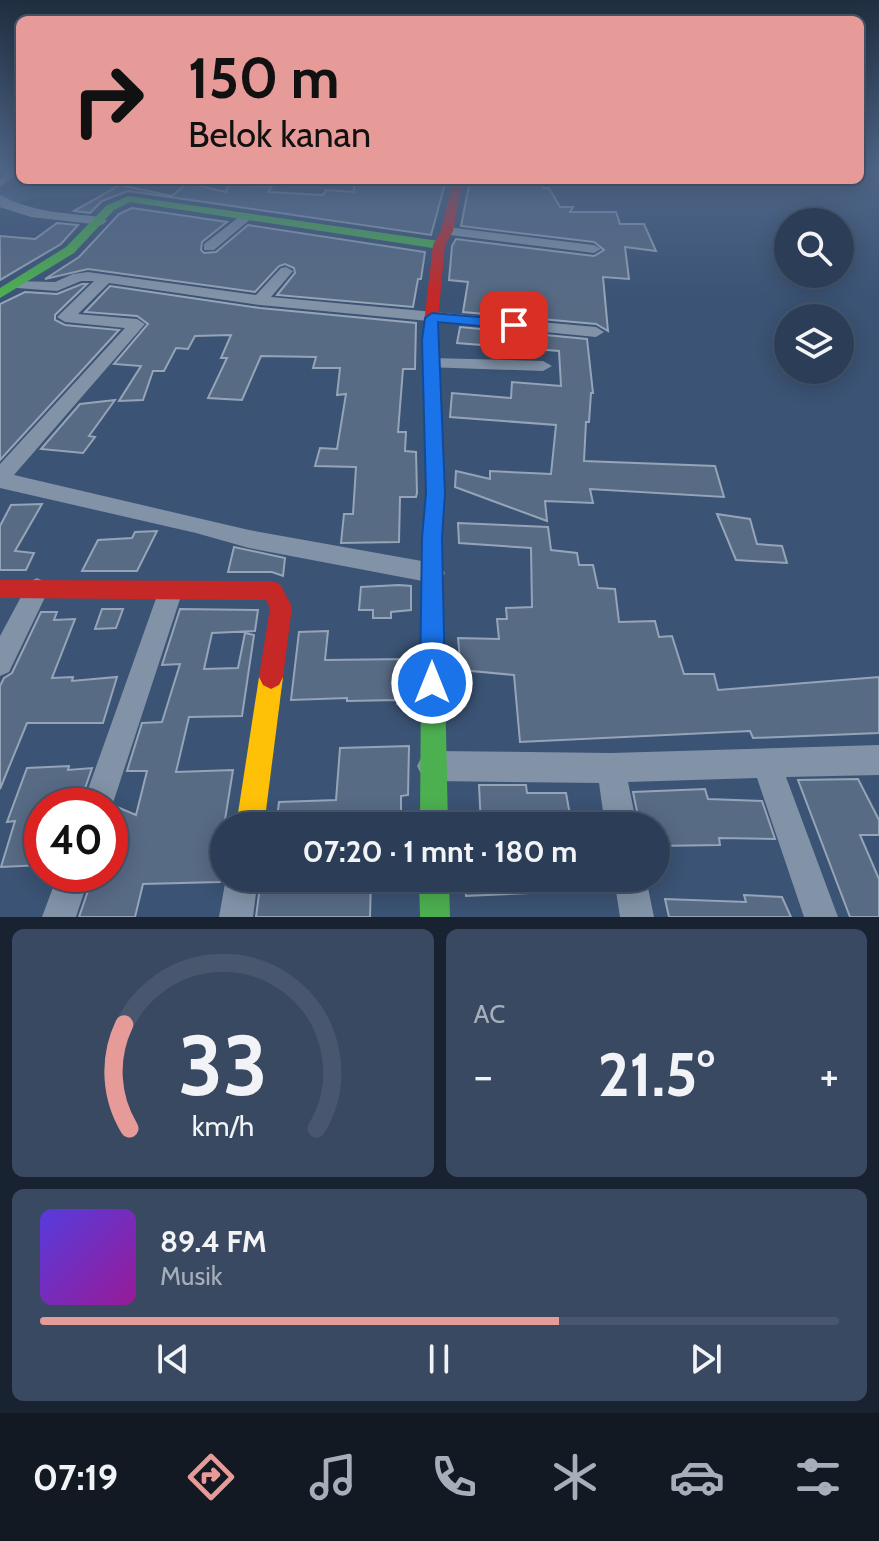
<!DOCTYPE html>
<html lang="id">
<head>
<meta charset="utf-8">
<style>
	body { margin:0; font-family:Cabin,sans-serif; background:#384961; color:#f1f3f6; height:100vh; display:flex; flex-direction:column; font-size:30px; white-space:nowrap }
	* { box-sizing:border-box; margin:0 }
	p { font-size:26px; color:#a6aeba }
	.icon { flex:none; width:44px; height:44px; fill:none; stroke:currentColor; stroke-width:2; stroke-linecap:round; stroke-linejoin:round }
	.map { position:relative; height:917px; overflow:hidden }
	.drawer { display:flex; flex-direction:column; gap:12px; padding:12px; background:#182230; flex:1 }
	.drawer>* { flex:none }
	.top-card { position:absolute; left:16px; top:16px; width:848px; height:168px; border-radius:12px; box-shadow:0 4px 20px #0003,0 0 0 2px #48576d; background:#e69b98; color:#111; overflow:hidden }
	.controls { position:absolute; left:774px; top:208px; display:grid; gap:16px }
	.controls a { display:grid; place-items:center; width:80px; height:80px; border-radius:50%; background:#2c3e57; box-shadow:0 4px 20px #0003,0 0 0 2px #48576d; font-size:40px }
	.speed { position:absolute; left:24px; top:788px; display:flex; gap:16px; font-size:40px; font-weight:700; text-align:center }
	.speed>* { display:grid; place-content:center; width:104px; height:104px; border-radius:50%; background:#2c3e57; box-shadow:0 4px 20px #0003,0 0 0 2px #48576d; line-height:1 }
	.speed .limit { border:12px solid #d22; background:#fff; color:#111 }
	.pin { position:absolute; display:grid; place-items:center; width:68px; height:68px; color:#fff; margin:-34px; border-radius:16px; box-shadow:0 4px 12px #0006 }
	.me { position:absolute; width:88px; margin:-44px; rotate:0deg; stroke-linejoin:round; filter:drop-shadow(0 0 6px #0008) }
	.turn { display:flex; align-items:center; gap:28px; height:168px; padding:0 40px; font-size:36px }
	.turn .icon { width:104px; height:104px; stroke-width:2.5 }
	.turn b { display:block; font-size:56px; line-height:68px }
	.big { font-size:60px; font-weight:700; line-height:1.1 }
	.drawer .card { flex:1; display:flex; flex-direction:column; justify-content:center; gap:12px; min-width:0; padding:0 28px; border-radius:12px; background:#384961 }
	.drawer .dial { align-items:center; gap:0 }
	.dial svg { height:208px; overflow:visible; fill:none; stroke:#48576d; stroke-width:7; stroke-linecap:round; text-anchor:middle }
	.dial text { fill:#f1f3f6; stroke:none }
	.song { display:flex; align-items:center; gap:24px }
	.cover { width:96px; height:96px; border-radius:12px; background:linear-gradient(135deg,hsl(250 70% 55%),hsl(300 70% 35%)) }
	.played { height:8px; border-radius:4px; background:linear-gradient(90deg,#e69b98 65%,#48576d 65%) }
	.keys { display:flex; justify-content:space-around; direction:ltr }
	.heat { display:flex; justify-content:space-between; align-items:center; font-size:44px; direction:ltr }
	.drawer .tiles { flex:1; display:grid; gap:12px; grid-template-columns:1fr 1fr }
	.card:last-child { grid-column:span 2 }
	.trip { position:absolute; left:210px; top:812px; width:460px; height:80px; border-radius:40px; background:#2c3e57; box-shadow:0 4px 20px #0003,0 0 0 2px #48576d; font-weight:700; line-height:80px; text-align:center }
	.tab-bar { display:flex; height:128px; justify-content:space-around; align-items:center; background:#121923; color:#a6aeba }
	.tab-bar .icon { width:56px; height:56px }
	.tab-bar .on { color:#e69b98 }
	.tab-bar b { font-size:36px; color:#f1f3f6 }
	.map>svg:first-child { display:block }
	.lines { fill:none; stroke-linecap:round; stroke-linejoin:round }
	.river { fill:#43628b; fill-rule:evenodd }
	.building { fill:#586b85; stroke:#96a4b7; stroke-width:2 }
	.street { fill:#8293a8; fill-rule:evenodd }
	.fast { fill:#4caf50; fill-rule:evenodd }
	.slow { fill:#ffc107; fill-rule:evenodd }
	.jam { fill:#c62828; fill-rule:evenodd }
	.route { fill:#1a73e8; stroke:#114b97; stroke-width:2 }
</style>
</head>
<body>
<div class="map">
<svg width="879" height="917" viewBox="0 0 879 917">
	<rect width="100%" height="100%" fill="#3b5374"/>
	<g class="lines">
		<path class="river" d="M103,180H148L145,185L86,197L35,198L0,209V194L33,184Z"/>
	</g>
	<path class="building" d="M359,180H446L431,235L128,191L102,201L90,213L74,211L120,185L172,196L187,183L226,192L228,185L272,186L268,192L323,195L326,190L354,192V184H358Z
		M470,180L539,181L543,188H549L560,207H573L570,212H616L620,224H644L656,251L625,247L629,279L603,277L608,331L596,324L463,312L468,282L449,280L452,246L456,239L594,256L604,250L594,242L461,226Z
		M132,208L227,222L202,242L201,250L204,253L216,252L248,225L425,252L421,279H418L413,307L277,295L295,273L294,268L285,264L279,266L255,292L88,269L45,279L79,257L119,214Z
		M57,223L78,225L61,244L0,280V236L35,239Z
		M82,284H87L55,315V320L65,325L119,330L0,460V304L25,292L57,294Z
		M110,286L260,308L416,323L415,369H403L398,432H406L405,451L416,452L417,493L416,497H400L399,542L341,543L344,514H353L356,467L315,466L320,448L337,449L346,394L337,395L340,368H313L316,357L261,356L242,400L208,398L227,358H221L231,335L195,336L188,349L176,348L164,371H153L143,400L119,401L141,366L114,364L148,324L137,316L85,312Z
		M460,327L587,339L593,393H591L589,422H586L584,461L715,466L724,497L590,489L593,503L545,501L547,521L455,487L456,471L490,479V471L551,474L556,425L450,417L452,393L511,398L512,382L561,386L559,351L457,343Z
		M115,400L89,436L95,437L83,453L41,449L80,404Z
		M42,504L15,551L34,553L26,570H0V526L11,505Z
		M717,514L750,519L757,544L782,546L787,563L736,560Z
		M458,523L548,527L551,550L577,553L579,565H593L598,588L615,589L619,622L655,621L659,637L672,636L684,674H714L718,690L879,677V733L753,738L750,731L520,742L514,675L461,670L458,638L499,639L497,619H507L506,608L532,607L531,548L459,543Z
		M157,531L137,571H82L98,540L132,538L135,532Z
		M234,547L285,558L283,576L272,572H228Z
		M399,585L411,586V610L391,612V618H373V610H359L361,587Z
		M102,609H123L116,628L95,629Z
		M180,609L258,610L255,631L212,633L204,669L238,668L245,633L254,635L242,716L189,717L176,772L233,770L224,826V860L220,882L143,884L135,917H79L93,876L110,874V815L115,806L136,815L147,771H127L142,723L162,722L180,664L162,665Z
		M41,612H57L54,620L75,619L52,678L73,677L72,681L117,677L103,723H27L0,789V686L4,678L12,673Z
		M328,631L325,660L408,659L410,704H397V700L347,701V698L291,700L299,632Z
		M409,746L408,795L401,796V822L276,826L279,802L336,800L340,748Z
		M69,766L68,770L92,768L79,806H42V865L1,867L15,821L7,822L27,768Z
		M858,779L879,820V835H860L879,879V917H850L798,780Z
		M479,785H526L527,793H566L572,826H481Z
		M705,789L708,799L762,801L775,839L719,838L720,845L656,846V826H640L633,792Z
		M261,878H371L370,917H256Z
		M464,878H550L551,892L466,896Z
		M744,895L782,897L791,917H669L665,899L746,902Z"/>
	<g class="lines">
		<path class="street" d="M12,168H20V172L0,187V178Z
			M0,195C32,212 64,213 101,217L107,221L101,225L31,217L0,207Z
			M243,214L253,217L214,250H204V244Z
			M447,227L594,245L601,249L594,253L442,234V228Z
			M286,267L293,271L271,297L596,327L604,332L596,337L260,305L109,283L78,314L137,319L145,324L14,475L249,530L433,563L441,566L445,573L441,580L433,583L249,548L196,533L0,488V464L125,328L65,322L57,317L94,281H81L57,291L17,288L12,287V281L55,282L73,274L88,272L256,295L281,268Z
			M431,358L543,361L552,366L543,371L425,367L422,363L425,359Z
			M37,578L45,582L49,589L9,672L0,676V636L29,582Z
			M170,582L179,585L182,593L112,806L110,812V806H82L158,593L161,585Z
			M879,745V775L786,777L838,917H804L757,778L628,782L637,826H605L599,783L432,781L422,776L417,766L422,756L432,751L611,753Z
			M58,874H90L76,917H42Z
			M226,878H258L253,917H219Z
			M614,878H646L654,917H620Z"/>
		<path class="fast" d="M128,196L439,241L445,245L439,249L130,202L114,210L74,253L0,298V288L66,247L106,206Z
			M433,428L442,434L445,493L442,538L448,826H420L422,538L427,493L424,434Z
			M419,878H449L450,917H420Z"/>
		<path class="slow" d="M271,665L279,669L283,677L264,826H236L259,677L263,669Z"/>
		<path class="jam" d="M453,180H463L453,231L445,245L436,340L442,434L433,440L424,434L422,340L433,245L441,231Z
			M0,580L272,581L280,584L292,607L283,677L279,685L271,689L263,685L259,677L270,608L266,600L0,598Z"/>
	</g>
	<linearGradient id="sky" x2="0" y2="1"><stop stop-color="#202e40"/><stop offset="0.57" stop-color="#4f6688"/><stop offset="1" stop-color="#4f6688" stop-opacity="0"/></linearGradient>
	<rect width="879" height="296" fill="url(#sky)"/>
	<path class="route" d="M432,313L514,320L521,325L514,329L438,322L445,493L442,538L445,683L441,692L432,695L424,692L420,683L422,538L426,493L422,340L425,318Z"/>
</svg>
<div class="controls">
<a><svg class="icon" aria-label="search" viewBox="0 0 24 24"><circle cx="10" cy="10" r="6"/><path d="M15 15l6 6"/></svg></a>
<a><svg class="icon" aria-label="layers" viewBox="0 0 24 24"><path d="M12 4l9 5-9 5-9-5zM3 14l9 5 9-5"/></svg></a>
</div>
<div class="speed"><div class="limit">40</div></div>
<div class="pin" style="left:514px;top:325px;background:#d93025"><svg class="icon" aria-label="arrive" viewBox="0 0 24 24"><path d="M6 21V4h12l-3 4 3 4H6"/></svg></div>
<svg class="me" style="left:432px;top:683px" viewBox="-20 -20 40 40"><circle r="17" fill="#1a73e8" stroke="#fff" stroke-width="3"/><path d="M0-11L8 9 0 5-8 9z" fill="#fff"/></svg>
<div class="trip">07:20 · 1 mnt · 180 m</div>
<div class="top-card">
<div class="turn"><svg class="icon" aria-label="right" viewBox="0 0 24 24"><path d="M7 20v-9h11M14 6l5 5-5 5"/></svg><div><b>150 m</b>Belok kanan</div></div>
</div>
</div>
<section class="drawer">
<div class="tiles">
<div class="card dial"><svg viewBox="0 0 100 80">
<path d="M14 69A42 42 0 1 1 86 69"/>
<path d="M14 69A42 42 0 0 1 12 29" stroke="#e69b98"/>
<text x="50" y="56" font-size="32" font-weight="700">33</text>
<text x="50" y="72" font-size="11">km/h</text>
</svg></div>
<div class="card"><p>AC</p>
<div class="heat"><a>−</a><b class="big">21.5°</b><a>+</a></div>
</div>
<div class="card">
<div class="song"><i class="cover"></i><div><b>89.4 FM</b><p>Musik</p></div></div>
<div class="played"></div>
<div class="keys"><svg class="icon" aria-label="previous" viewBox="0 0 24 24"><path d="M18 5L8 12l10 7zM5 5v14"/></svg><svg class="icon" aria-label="pause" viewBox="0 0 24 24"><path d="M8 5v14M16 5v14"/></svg><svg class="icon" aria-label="next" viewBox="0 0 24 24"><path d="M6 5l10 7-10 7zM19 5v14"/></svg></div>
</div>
</div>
</section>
<nav class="tab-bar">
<b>07:19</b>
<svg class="icon on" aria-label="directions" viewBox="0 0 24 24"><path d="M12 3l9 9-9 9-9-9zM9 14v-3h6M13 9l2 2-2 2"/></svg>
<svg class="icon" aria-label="music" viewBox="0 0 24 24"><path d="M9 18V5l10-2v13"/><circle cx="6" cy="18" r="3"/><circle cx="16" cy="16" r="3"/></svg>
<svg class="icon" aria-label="phone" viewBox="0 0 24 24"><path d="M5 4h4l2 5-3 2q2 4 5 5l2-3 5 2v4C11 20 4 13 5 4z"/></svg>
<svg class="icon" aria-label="climate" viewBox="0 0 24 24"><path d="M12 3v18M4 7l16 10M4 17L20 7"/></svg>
<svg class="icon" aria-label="car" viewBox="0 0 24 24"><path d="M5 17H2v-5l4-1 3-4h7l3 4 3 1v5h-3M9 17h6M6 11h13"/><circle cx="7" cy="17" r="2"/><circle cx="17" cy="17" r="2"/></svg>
<svg class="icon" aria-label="filters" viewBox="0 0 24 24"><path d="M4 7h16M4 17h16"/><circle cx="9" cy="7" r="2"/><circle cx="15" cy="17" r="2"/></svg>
</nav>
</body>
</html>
